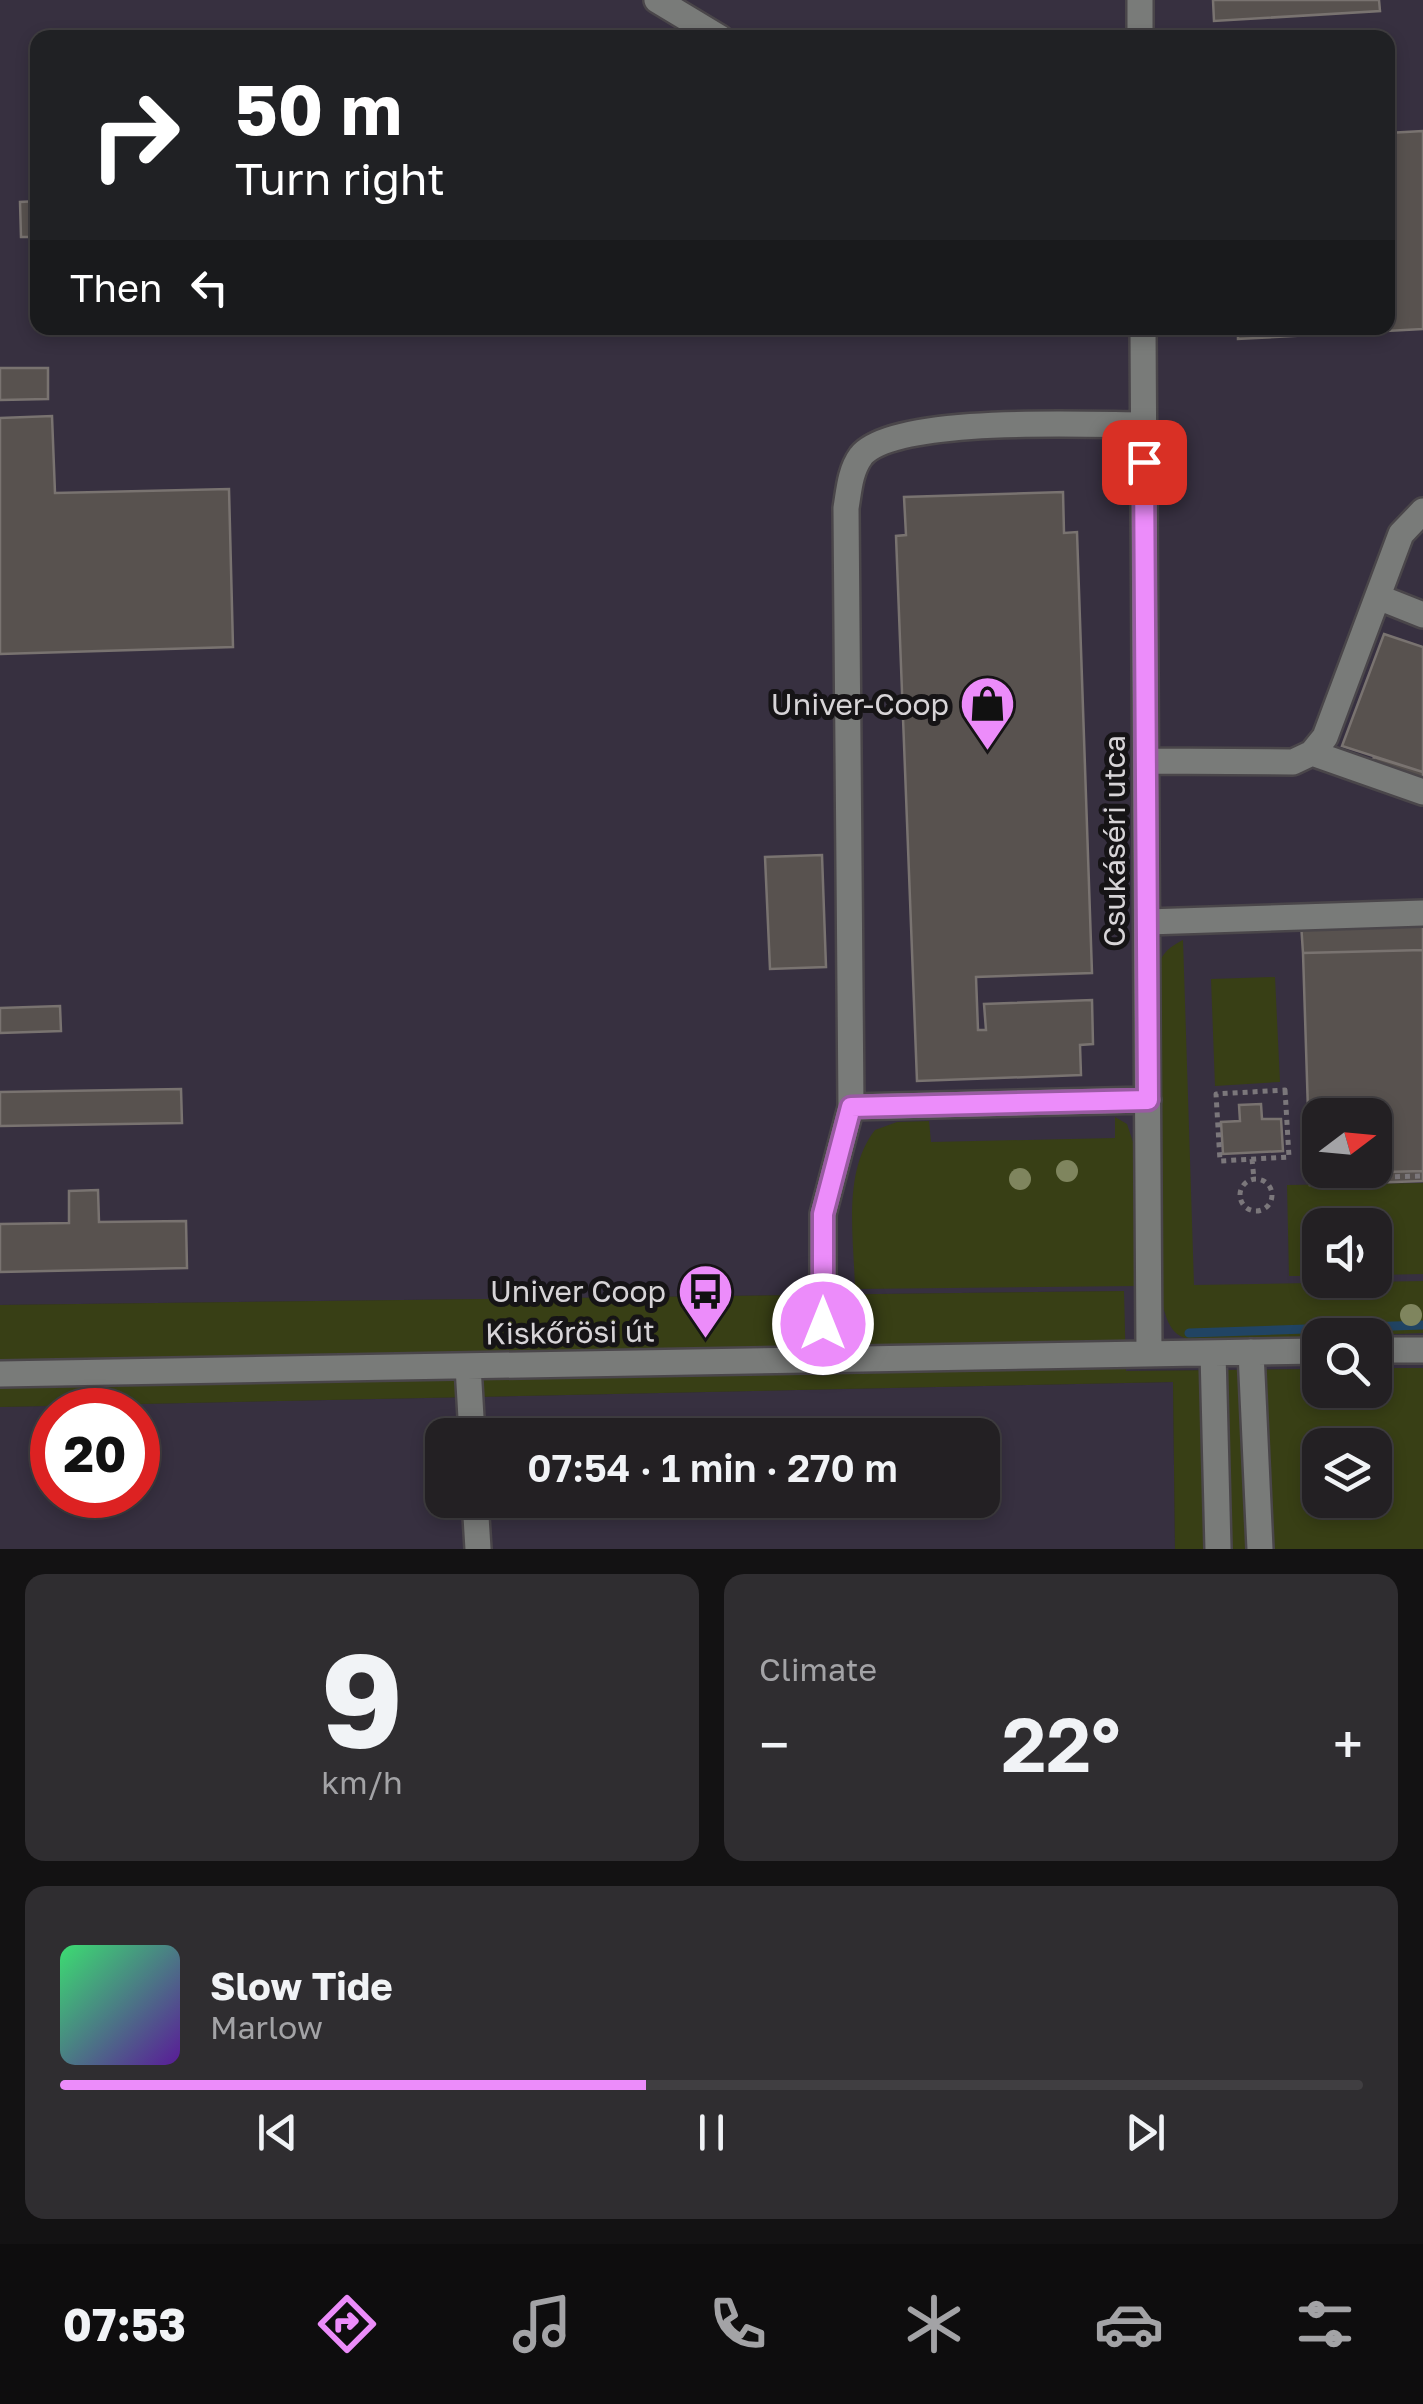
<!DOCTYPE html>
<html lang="en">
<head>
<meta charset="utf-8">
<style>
	body { margin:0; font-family:"Golos Text",sans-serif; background:#2f2d30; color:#f1f3f6; height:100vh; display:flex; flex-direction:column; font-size:38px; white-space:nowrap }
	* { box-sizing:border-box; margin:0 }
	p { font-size:32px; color:#a3a3a6 }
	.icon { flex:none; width:55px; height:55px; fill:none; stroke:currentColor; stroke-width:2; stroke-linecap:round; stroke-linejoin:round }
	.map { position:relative; height:1549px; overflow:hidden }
	.drawer { display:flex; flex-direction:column; gap:25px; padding:25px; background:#131213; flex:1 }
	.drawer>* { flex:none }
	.guide { position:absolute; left:30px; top:30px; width:1365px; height:305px; border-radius:20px; box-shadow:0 5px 15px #0003,0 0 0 2px #403e41; background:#202124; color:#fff; overflow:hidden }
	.needle { width:65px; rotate:74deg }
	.buttons { position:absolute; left:1302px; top:1098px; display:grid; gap:20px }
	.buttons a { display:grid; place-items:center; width:90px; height:90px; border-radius:20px; background:#232023; box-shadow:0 5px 15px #0003,0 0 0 2px #403e41; font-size:50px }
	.speed { position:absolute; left:30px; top:1388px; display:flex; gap:20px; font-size:50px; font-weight:700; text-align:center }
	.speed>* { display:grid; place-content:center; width:130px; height:130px; border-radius:50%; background:#232023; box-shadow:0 5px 15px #0003,0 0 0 2px #403e41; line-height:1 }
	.speed .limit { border:15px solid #d22; background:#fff; color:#111 }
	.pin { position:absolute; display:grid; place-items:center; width:85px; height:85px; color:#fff; margin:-42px; border-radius:20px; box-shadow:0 5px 15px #0006 }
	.me { position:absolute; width:110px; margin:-55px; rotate:0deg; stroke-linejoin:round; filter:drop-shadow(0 0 8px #0008) }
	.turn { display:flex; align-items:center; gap:35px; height:210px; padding:0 40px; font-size:45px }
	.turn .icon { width:130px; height:130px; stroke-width:2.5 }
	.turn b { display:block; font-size:70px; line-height:85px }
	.then { display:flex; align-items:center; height:95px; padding:0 40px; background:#0003; gap:20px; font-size:38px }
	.big { font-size:75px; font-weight:600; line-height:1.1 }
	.drawer .card { flex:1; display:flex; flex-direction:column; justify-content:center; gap:15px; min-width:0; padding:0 35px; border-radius:20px; background:#2f2d30 }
	.drawer .dial { align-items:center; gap:0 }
	.dial b { font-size:130px; line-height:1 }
	.song { display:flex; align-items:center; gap:30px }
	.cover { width:120px; height:120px; border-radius:15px; background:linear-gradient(135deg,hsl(140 70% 55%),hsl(270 70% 35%)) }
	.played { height:10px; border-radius:5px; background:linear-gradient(90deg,#ec8cfa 45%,#403e41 45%) }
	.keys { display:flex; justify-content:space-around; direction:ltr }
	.heat { display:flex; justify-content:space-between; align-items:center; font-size:55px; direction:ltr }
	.drawer .tiles { flex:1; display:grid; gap:25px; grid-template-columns:1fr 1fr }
	.card:last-child { grid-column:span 2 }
	.trip { position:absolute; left:425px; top:1418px; width:575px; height:100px; border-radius:20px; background:#232023; box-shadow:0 5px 15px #0003,0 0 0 2px #403e41; font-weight:600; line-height:100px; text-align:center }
	.menu { display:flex; height:160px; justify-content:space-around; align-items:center; background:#0e0d0e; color:#a3a3a6 }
	.menu .icon { width:70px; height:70px }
	.menu .active { color:#ec8cfa }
	.menu b { font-size:45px; color:#f1f3f6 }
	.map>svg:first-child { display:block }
	.industrial { fill:#373040; fill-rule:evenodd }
	.green { fill:#383f15; fill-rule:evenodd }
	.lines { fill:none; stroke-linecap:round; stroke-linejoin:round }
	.stream { stroke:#214463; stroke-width:9 }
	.building { fill:#58524f; stroke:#797370; stroke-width:2.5; fill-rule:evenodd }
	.minor-casing { stroke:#4a464a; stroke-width:30 }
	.path { stroke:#7b777b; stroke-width:5; stroke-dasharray:5 5; stroke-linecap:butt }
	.minor { stroke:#797b79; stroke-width:25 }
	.tree { fill:#7f855e }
	.route-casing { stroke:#995ba2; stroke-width:25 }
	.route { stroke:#ec8cfa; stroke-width:18 }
	.labels { text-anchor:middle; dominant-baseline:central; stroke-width:10; stroke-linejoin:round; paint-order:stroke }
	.poi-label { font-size:30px; fill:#d7d4d7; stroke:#161416; text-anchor:end }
	.street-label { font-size:30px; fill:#d7d4d7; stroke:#161416 }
</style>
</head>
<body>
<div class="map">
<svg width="1423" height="1549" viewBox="0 0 1423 1549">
	<rect width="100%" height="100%" fill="#2f2b2f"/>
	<path class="industrial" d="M0,0H1423V1368H1375V1335H1320V1369L1126,1371L1123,1291L0,1305ZM38,38H1388V328H38ZM1320,1115H1375V1170H1320ZM1320,1225H1375V1280H1320Z
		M1173,1382L1175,1549H0V1407ZM52,1410H138V1495H52ZM442,1435H982V1500H442Z"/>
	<path class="green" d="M1183,940L1194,1285L1423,1281V1333L1196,1341C1174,1338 1168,1326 1163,1306L1158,973C1158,956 1169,947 1183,940Z
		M1275,977L1280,1082L1215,1086L1211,979Z
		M1115,1117L1127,1124L1134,1145L1136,1286L855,1289C854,1239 842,1172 875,1130L897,1122L929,1121L931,1142L1115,1138Z
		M1423,1183V1274L1375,1275V1225H1320V1276H1289L1287,1185Z
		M1124,1291L1126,1371L1320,1369V1390H1375V1368H1423V1549H1175L1173,1382L0,1407V1305ZM1320,1445H1375V1500H1320Z"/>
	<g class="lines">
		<path class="stream" d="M1189,1333L1423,1325"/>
	</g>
	<path class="building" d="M1213,0H1379L1380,11L1214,21Z
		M74,33H147V37L187,38H74Z
		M1423,131V329L1238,339V328H1388V133Z
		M38,201V237H21L20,202Z
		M0,368H48V399L0,400Z
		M52,416L55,493L229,489L233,647L0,654V418Z
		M1063,492L1064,533L1077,532L1092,973L976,977L978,1030H986L984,1004L1092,1000L1093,1044L1080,1045L1081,1075L917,1081L896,536L906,535L904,497Z
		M1384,634L1423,647V772L1342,746Z
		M1374,757L1423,772V786L1369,768Z
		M822,855L826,967L770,969L765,857Z
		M1423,920V950L1303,953L1301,923Z
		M1423,950V1171L1310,1174L1303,953ZM1320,1115H1375V1170H1320Z
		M60,1006L61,1031L0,1033V1008Z
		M181,1089L182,1123L0,1126V1092Z
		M1261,1104L1262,1119H1281L1283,1151L1223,1154L1221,1122L1240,1121L1239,1105Z
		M1423,1171V1181L1310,1185V1174Z
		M98,1190L99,1222L186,1221L187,1268L0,1272V1224L69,1223V1191Z"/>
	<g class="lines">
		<defs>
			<path id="minor" d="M657,0L720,38
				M1140,0V38
				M1143,328L1149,1354
				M1378,597L1423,615
				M1312,753L1423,792
				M1146,761L1293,762L1312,753L1325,737L1401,534L1423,511
				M1147,922L1423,913
				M851,1107L1148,1100
				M1375,1350H1423
				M1251,1352L1260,1549
				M1213,1353L1218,1549
				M823,1361V1214L851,1107L846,508C849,490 850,471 861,456C894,415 1089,425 1144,425
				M468,1366L472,1435
				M0,1374L1320,1351
				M475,1500L478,1549"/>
		</defs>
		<use href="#minor" class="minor-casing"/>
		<path class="path" d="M1285,1090L1289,1157L1220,1161L1216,1094Z
			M1252,1159L1254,1179
			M1240 1195a16 16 0 1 1 32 0a16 16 0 1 1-32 0Z
			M1305,1179L1423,1176"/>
		<use href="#minor" class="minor"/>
	</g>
	<g class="tree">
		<circle cx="1067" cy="1171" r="11"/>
		<circle cx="1020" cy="1179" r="11"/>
		<circle cx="1411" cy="1315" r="11"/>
	</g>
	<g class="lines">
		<defs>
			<path id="route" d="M823,1324V1214L851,1107L1148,1100L1144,462"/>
		</defs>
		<use href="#route" class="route-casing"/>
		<use href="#route" class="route"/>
	</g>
	<defs>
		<symbol id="shop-pin" viewBox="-11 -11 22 30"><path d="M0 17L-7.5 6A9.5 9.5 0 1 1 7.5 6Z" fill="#ec8cfa" stroke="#161416"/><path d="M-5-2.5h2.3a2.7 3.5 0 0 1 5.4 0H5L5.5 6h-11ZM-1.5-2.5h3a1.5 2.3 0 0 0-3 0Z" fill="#111"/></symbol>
		<symbol id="bus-pin" viewBox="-11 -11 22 30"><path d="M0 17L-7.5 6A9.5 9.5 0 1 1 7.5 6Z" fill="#ec8cfa" stroke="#161416"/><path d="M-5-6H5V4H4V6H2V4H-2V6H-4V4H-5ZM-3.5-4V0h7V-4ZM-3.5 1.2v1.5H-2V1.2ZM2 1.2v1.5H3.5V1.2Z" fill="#111"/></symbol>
	</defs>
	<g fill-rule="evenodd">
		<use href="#shop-pin" x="956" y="672" width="63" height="86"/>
		<use href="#bus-pin" x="674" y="1260" width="63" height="86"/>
	</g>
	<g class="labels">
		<g class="poi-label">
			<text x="949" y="704">Univer-Coop</text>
			<text x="666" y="1291">Univer Coop</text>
		</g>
		<g class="street-label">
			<text transform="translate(1114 841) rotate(-90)">Csukáséri utca</text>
			<text transform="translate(570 1332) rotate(-1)">Kiskőrösi út</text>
		</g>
	</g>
</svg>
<div class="buttons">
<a><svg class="needle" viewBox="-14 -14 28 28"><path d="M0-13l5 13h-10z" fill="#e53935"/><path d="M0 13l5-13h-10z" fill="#a3a3a6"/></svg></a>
<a><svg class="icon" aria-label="sound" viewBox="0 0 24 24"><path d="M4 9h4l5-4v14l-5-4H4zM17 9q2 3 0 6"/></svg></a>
<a><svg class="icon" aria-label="search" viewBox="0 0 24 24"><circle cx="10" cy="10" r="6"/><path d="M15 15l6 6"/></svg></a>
<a><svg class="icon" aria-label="layers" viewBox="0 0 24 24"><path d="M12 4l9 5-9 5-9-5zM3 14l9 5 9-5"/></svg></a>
</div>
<div class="speed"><div class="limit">20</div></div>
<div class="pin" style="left:1144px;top:462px;background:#d93025"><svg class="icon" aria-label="arrive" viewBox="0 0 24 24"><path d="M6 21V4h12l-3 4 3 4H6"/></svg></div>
<svg class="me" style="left:823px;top:1324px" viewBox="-20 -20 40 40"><circle r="17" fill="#ec8cfa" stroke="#fff" stroke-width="3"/><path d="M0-11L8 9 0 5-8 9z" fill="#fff"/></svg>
<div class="trip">07:54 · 1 min · 270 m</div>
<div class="guide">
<div class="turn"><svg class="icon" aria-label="right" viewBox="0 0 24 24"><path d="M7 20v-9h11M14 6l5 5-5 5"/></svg><div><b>50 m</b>Turn right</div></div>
<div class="then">Then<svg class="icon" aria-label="left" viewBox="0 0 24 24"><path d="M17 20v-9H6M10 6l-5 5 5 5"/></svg></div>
</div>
</div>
<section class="drawer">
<div class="tiles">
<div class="card dial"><b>9</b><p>km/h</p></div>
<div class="card"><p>Climate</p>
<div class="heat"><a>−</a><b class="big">22°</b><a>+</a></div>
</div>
<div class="card">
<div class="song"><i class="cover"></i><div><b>Slow Tide</b><p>Marlow</p></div></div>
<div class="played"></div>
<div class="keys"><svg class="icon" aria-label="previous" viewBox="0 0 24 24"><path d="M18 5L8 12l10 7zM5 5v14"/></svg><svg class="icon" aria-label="pause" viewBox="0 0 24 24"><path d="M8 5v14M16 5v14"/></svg><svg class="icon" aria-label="next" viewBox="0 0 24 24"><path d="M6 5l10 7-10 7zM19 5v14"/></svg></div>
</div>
</div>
</section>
<nav class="menu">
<b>07:53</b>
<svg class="icon active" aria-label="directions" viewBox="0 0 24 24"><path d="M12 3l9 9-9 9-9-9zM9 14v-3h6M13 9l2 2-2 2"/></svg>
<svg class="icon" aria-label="music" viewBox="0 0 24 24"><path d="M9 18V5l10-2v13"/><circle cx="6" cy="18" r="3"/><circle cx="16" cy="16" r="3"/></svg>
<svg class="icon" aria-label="phone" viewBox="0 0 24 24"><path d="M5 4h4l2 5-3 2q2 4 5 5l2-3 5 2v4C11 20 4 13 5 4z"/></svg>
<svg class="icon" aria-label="climate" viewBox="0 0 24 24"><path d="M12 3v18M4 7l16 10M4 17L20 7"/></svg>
<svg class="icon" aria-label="car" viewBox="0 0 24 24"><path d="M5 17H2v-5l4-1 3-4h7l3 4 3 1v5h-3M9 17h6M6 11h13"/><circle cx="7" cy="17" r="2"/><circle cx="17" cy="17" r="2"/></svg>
<svg class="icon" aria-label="filters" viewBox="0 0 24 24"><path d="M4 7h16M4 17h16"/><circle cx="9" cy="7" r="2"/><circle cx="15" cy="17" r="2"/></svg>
</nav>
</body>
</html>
